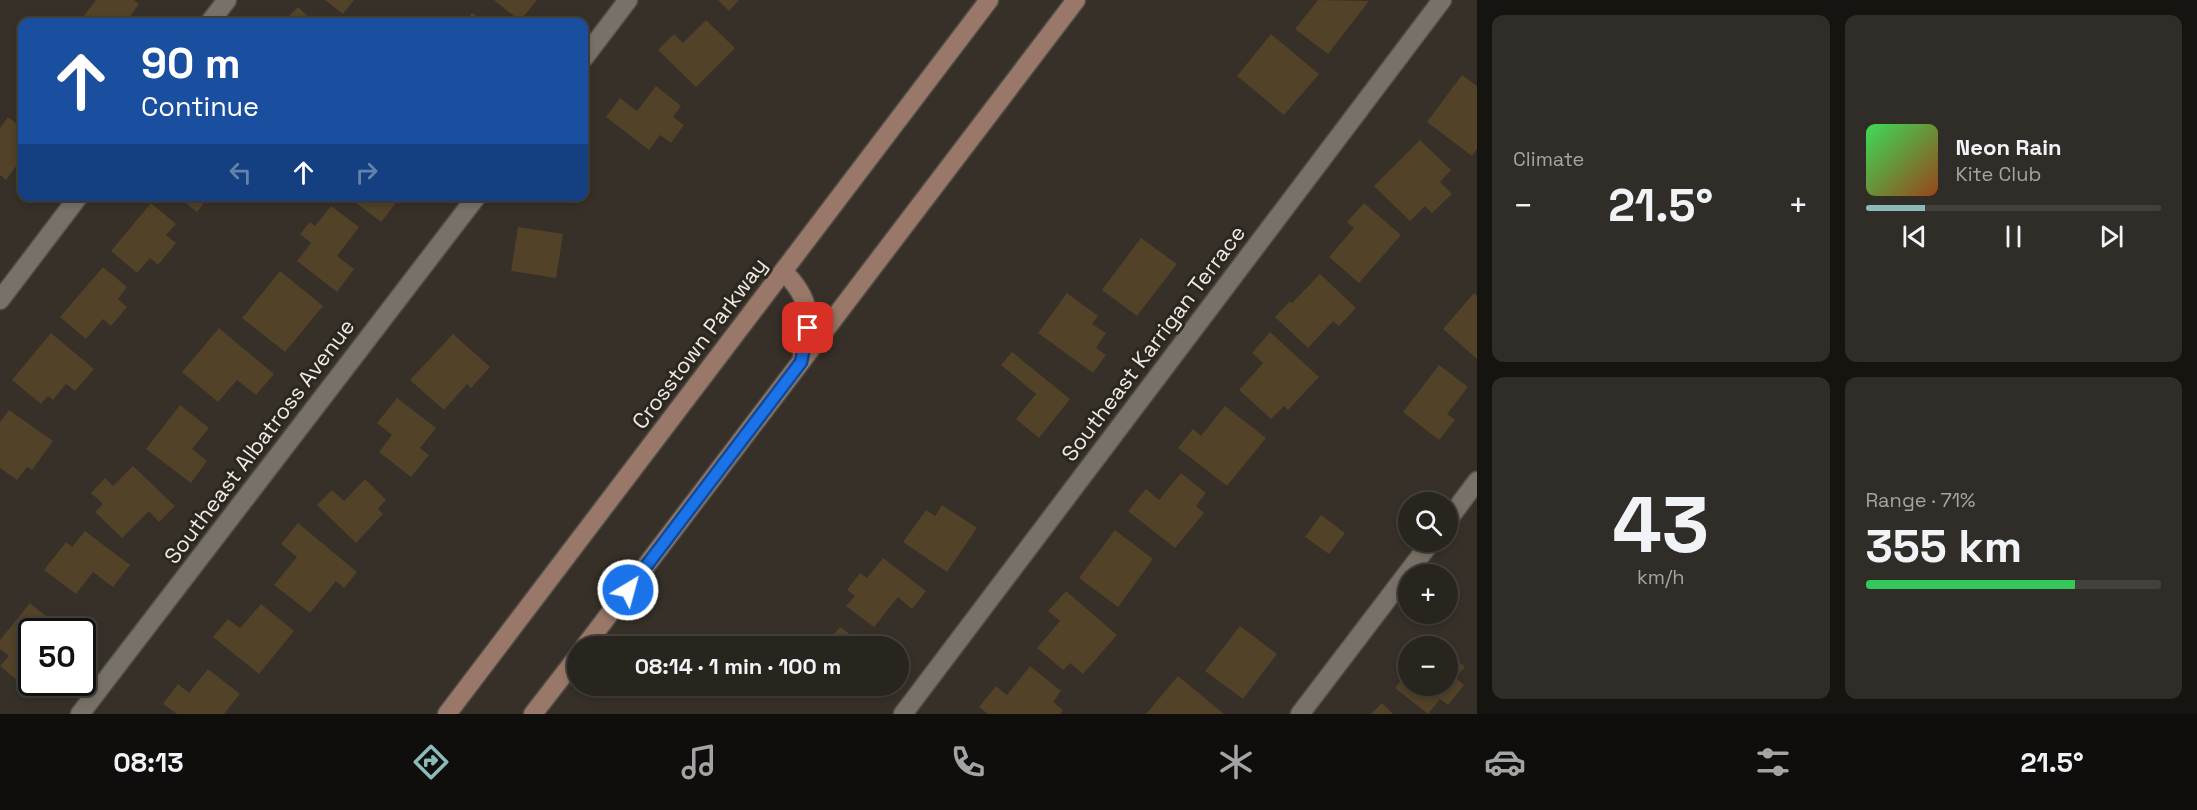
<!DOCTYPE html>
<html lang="en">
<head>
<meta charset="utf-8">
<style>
	body { margin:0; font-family:"Space Grotesk",sans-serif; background:#302c27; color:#f1f3f6; height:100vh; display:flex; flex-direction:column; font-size:22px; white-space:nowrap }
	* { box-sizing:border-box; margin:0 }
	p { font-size:20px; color:#a5a4a4 }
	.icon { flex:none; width:33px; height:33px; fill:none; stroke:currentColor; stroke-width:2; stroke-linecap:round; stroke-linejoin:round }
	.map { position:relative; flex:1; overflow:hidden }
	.sheet { display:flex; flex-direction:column; gap:15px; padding:15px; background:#161410; width:720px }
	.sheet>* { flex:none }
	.top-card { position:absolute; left:18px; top:18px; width:570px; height:183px; border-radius:12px; box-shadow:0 3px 9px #0003,0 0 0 2px #44413c; background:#1a4fa0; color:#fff; overflow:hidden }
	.controls { position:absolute; left:1398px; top:492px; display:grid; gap:12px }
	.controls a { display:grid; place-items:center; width:60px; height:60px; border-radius:50%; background:#28241e; box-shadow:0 3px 9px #0003,0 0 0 2px #44413c; font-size:30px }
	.speed { position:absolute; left:18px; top:618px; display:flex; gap:12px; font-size:30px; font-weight:700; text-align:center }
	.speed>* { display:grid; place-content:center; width:78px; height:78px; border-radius:50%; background:#28241e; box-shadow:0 3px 9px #0003,0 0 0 2px #44413c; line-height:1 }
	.speed .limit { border:3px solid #111; border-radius:9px; background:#fff; color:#111 }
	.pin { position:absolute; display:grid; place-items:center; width:51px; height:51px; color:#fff; margin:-26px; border-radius:12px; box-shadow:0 3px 9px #0006 }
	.me { position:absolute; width:66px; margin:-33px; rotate:37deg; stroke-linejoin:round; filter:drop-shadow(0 0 4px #0008) }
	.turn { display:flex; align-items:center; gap:21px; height:126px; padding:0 24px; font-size:27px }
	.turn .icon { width:78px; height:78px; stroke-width:2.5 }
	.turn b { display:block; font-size:42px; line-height:51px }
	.lanes { display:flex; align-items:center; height:57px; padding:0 24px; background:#0003; justify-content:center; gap:30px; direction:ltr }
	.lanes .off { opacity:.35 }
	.big { font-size:45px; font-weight:700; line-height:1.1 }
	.sheet .card { flex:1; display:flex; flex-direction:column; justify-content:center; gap:9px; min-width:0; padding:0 21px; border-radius:12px; background:#302c27 }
	.sheet .dial { align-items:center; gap:0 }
	.dial b { font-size:78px; line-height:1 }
	.song { display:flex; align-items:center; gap:18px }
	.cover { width:72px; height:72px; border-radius:9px; background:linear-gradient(135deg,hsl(130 70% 55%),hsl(20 70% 35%)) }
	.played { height:6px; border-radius:3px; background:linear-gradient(90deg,#8bbbb9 20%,#44413c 20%) }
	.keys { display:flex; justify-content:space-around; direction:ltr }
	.heat { display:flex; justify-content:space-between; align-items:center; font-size:33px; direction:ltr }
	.charge { height:9px; border-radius:4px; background:linear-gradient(90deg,#34c759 71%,#44413c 0) }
	.sheet .tiles { flex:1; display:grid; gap:15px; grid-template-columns:repeat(2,1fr) }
	.trip { position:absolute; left:567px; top:636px; width:342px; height:60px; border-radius:30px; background:#28241e; box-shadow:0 3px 9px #0003,0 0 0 2px #44413c; font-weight:700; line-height:60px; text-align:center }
	.menu { display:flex; height:96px; justify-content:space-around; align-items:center; background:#100e0c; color:#a5a4a4 }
	.menu .icon { width:42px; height:42px }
	.menu .selected { color:#8bbbb9 }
	.menu b { font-size:27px; color:#f1f3f6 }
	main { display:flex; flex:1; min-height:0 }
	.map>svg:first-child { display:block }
	.building { fill:#514228 }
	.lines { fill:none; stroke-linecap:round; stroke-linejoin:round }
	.street-casing { stroke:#534f47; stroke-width:21 }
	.secondary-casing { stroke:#534f47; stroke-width:21 }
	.street { stroke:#787167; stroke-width:18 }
	.secondary { stroke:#9a7869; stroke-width:18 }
	.route-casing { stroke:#114b97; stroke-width:15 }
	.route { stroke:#1a73e8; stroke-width:10 }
	.labels { text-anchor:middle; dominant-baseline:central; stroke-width:6; stroke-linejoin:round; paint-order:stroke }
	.street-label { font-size:22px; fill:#eeeae4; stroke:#2c271e }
</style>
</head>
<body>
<main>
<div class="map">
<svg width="1477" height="714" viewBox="0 0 1477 714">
	<rect width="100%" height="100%" fill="#363028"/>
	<path class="building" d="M96,0H134L139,4L126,22H79Z
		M325,0H354L343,14Z
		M494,0H537L520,21Z
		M718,0H739L729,11Z
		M1318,0L1369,1L1328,54L1295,29Z
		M298,7L314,22H283Z
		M472,13L486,22H465Z
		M706,20L735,48L696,87L658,50L674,34L683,43Z
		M1271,34L1319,74L1284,115L1237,76Z
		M1462,75L1477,86V149L1472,156L1427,122Z
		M656,86L681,106L673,117L684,125L671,143L660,135L649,150L606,117L620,98L637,111Z
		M8,117L22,128V158L6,180L0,175V128Z
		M1420,140L1451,170L1440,182L1452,194L1432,213L1425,206L1410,221L1374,186Z
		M177,196H209L197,212Z
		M359,196H410L405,203L399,199L381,222L355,202Z
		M151,203L176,224L166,235L176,243L158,265L150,258L137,273L111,251Z
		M1364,203L1401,235L1359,283L1329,257L1354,228L1347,222Z
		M331,206L359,227L337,256L354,269L337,292L297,261L311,243L300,234L310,222L315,226Z
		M518,227L563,234L556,278L511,271Z
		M1141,238L1177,264L1137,316L1102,290Z
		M103,267L127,287L118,299L127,307L111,326L103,319L86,339L60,317Z
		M280,271L323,306L285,352L242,318Z
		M1320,274L1356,308L1339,326L1333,321L1308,348L1275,317L1290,301L1292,303Z
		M1067,293L1098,316L1092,324L1106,333L1096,348L1106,355L1093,373L1038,333Z
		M1474,293L1477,296V359L1443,329Z
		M219,328L274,374L256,395L237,380L218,402L182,372Z
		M1270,332L1319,377L1288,410L1284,406L1271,419L1239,390L1263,363L1252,353Z
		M51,333L94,369L75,391L66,384L53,400L48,396L41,404L12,380Z
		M453,334L490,367L471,388L467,384L444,410L410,380Z
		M1012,352L1070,399L1039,438L1016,419L1036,394L1001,365Z
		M1439,365L1468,387L1447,414L1455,420L1439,440L1403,412Z
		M397,398L436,428L420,448L429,455L411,477L379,452L392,435L377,423Z
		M180,405L209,428L192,449L207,461L191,483L146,449Z
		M1225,406L1266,438L1227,486L1178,448L1193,429L1201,436Z
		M9,410L53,441L32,470L27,467L17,480L0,468V422Z
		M133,466L175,506L159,522L149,511L122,538L95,512L103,504L91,493L105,478L113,486Z
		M1181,473L1206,493L1196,506L1204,513L1175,548L1128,511L1146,489L1159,500Z
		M365,479L386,500L378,509L383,514L356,543L317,505L332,490L344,501Z
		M942,505L977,528L947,572L903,542L926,510L935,516Z
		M1321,515L1345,533L1329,554L1305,537Z
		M298,523L357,572L344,588L336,581L310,613L274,585L297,557L281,544Z
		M1115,530L1153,559L1118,607L1079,578Z
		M85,531L130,565L113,587L93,572L76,594L44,570L66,542L72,547Z
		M883,558L926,591L912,609L898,597L874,627L846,606L855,596L847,590L860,573L867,578Z
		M1066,591L1117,635L1083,674L1070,663L1063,670L1037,648L1060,621L1048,611Z
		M30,603L65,632H32V675L23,685L0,666L9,656L0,649V640Z
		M261,604L294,631L259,674L213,637L228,619L240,628Z
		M1240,626L1277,654L1243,699L1205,671Z
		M840,627L866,646H824Z
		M1448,653L1465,667L1456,678L1464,685L1448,705L1440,699L1428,714L1395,688L1408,671V686H1448Z
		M1030,666L1061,691L1053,702L1063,710L1060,714H988L979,707L996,686L1007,695Z
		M208,669L240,694L224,714H177L163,704L178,684L189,693Z
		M1178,676L1224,714H1146Z
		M821,686H847L837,698Z
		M1382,703L1393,714H1371Z"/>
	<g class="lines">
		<defs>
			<path id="street" d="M210,22L227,0
				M584,58L628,0
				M0,300L79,196
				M1448,520L1477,481
				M80,714L477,196
				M903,714L1442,0
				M1300,714L1431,542"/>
			<path id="secondary" d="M783,271C813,300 810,319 802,357
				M585,646L1076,0
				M447,714L989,0
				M533,714L578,656"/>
		</defs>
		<use href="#street" class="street-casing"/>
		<use href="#secondary" class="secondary-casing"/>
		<use href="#street" class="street"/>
		<use href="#secondary" class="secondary"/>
	</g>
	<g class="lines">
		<defs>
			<path id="route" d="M628,590L801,362L808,328"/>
		</defs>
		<use href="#route" class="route-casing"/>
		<use href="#route" class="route"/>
	</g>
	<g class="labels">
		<g class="street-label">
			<text transform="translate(699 343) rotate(-53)">Crosstown Parkway</text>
			<text transform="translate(1153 343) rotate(-53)">Southeast Karrigan Terrace</text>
			<text transform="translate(259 441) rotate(-53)">Southeast Albatross Avenue</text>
		</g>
	</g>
</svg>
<div class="controls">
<a><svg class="icon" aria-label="search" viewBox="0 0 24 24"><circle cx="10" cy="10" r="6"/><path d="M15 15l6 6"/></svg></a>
<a>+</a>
<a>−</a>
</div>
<div class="speed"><div class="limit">50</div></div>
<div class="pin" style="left:808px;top:328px;background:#d93025"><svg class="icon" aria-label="arrive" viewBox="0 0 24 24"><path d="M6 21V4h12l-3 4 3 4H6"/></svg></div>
<svg class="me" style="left:628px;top:590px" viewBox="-20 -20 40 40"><circle r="17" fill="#1a73e8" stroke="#fff" stroke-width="3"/><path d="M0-11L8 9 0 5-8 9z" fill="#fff"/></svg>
<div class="trip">08:14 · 1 min · 100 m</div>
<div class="top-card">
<div class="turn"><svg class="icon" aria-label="ahead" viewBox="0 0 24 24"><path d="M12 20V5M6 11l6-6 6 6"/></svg><div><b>90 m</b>Continue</div></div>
<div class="lanes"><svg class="icon off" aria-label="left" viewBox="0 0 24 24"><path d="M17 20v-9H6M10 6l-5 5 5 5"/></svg><svg class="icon" aria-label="ahead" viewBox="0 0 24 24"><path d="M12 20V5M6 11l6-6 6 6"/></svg><svg class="icon off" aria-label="right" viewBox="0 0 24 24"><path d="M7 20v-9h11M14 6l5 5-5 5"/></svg></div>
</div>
</div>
<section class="sheet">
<div class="tiles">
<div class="card"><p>Climate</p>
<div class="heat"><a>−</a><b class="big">21.5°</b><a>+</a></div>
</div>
<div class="card">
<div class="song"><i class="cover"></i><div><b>Neon Rain</b><p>Kite Club</p></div></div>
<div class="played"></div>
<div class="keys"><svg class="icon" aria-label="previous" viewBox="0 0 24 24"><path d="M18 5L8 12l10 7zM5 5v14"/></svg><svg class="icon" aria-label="pause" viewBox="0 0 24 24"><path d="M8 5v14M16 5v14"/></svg><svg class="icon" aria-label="next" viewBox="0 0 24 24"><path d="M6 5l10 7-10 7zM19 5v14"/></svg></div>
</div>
<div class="card dial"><b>43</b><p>km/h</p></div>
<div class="card"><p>Range · 71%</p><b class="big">355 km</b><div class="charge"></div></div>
</div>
</section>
</main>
<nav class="menu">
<b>08:13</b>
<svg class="icon selected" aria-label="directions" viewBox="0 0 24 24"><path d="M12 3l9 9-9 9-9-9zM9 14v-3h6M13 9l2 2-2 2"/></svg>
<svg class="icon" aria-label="music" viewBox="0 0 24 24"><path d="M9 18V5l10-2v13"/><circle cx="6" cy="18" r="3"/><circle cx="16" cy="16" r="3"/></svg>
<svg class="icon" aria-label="phone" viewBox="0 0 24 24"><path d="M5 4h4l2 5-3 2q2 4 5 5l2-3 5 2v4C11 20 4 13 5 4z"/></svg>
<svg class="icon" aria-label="climate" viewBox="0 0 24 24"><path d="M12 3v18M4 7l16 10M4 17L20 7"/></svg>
<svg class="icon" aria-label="car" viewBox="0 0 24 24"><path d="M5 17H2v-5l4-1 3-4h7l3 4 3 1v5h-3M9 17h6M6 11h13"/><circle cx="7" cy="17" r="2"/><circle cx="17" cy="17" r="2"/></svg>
<svg class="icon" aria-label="filters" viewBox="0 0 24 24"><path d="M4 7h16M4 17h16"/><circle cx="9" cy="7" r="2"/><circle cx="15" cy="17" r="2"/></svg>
<b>21.5°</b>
</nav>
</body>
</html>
